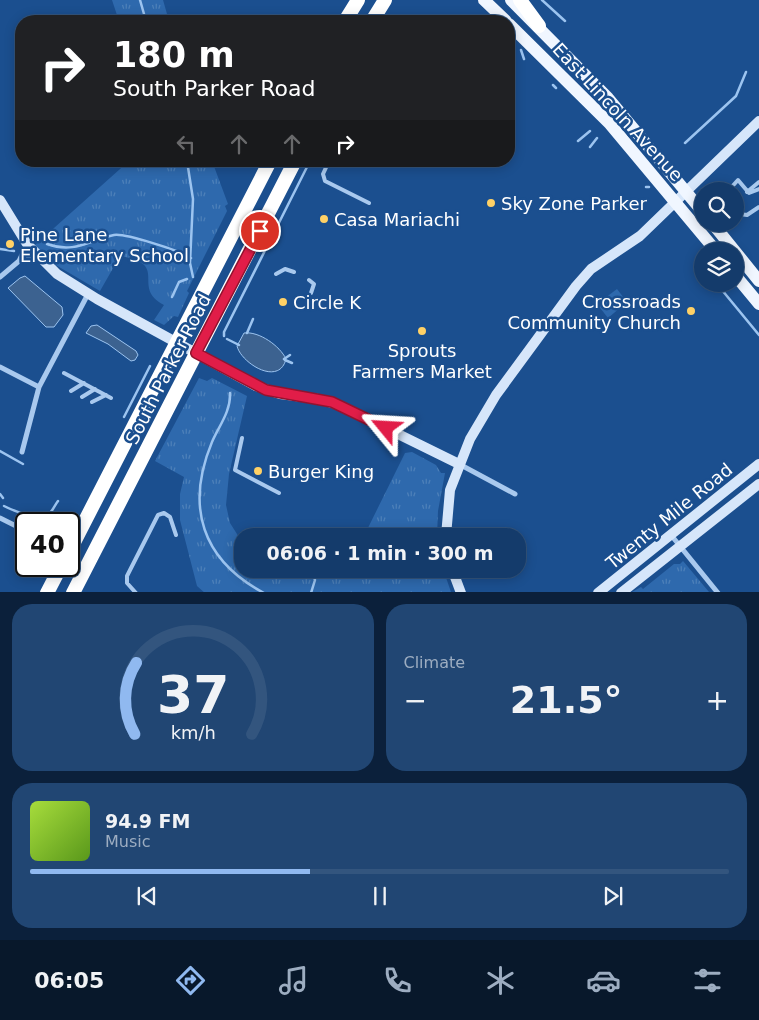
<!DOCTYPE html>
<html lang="en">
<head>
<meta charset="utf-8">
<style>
	body { margin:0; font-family:"DejaVu Sans",sans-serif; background:#214673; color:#f1f3f6; height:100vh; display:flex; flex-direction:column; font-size:19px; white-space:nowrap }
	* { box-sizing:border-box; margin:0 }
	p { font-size:16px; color:#9dadc1 }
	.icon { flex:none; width:28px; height:28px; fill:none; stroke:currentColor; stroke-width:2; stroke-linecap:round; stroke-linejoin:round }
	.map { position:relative; height:592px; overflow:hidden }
	.details { display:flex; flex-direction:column; gap:12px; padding:12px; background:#0b203b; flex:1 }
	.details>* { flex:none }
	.banner { position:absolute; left:15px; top:15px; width:500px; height:152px; border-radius:20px; box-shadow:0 2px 12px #0003,0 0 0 1px #33557e; background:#202124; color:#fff; overflow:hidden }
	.controls { position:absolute; left:694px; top:182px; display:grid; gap:10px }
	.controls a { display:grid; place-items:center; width:50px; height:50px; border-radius:50%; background:#143b6b; box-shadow:0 2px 12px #0003,0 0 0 1px #33557e; font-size:25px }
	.speed { position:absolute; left:15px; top:512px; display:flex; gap:10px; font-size:25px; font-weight:700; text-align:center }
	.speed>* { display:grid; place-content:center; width:65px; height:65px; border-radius:50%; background:#143b6b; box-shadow:0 2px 12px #0003,0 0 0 1px #33557e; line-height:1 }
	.speed .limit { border:2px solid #111; border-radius:8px; background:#fff; color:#111 }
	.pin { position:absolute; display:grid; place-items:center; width:42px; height:42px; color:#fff; margin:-21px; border:2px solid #fff; border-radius:50%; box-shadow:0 1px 5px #0007 }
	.me { position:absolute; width:55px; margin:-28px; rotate:297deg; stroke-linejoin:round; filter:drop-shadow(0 0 4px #0008) }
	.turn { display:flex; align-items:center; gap:18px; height:105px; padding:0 15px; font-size:22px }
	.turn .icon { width:65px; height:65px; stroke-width:2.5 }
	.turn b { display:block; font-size:35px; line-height:42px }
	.lanes { display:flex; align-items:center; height:48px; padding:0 15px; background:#0003; justify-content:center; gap:25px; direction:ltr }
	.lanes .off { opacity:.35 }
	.big { font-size:38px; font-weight:700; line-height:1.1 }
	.details .tile { flex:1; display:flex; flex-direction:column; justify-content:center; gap:8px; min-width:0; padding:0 18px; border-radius:20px; background:#214673 }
	.details .dial { align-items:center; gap:0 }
	.dial svg { height:130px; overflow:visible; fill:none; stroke:#33557e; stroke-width:7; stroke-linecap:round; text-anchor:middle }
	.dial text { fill:#f1f3f6; stroke:none }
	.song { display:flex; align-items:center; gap:15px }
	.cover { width:60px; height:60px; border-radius:8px; background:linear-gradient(135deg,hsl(80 70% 55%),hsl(90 70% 35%)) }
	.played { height:5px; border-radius:2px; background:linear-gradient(90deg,#90b9f0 40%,#33557e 40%) }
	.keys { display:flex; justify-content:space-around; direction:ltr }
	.heat { display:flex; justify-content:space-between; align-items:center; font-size:28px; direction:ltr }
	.details .tiles { flex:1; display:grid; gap:12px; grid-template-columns:1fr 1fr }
	.tile:last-child { grid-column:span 2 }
	.trip { position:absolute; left:234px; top:528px; width:292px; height:50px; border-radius:20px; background:#143b6b; box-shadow:0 2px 12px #0003,0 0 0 1px #33557e; font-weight:700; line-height:50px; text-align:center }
	.tab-bar { display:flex; height:80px; justify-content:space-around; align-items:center; background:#08182b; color:#9dadc1 }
	.tab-bar .icon { width:35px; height:35px }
	.tab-bar .selected { color:#90b9f0 }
	.tab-bar b { font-size:22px; color:#f1f3f6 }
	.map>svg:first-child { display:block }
	.grass { fill:url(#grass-tufts) }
	.pitch { fill:#2e69ad }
	.water { fill:#3c6290; stroke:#9cc4f0 }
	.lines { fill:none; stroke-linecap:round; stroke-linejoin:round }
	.stream { stroke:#9cc4f0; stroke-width:2.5 }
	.lane { stroke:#a9c9ee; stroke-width:4 }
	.street { stroke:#a9c9ee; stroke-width:5 }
	.secondary { stroke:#d6e6fa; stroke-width:10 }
	.primary { stroke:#f0f6ff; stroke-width:12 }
	.highway { stroke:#fff; stroke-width:14 }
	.route-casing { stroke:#92132f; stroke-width:12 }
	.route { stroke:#e11d48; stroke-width:9 }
	.poi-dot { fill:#ffd166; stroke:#1b4f8f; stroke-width:2 }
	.labels { text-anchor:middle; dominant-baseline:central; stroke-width:5; stroke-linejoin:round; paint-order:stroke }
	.street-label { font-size:18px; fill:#fff; stroke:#1b4f8f }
	.poi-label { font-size:18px; fill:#fff; stroke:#1b4f8f; text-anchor:start }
</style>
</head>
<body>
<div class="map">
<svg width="759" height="593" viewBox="0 0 759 593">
	<defs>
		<pattern id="grass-tufts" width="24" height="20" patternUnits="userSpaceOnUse" patternTransform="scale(1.25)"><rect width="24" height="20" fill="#2e69ad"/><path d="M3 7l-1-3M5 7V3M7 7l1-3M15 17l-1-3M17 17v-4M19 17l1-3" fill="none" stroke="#4d80b9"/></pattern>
	</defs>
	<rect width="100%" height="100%" fill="#1b4f8f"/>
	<path class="grass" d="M112,0H163L169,21H119Z
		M129,161H212L228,204L225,206L227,211L187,291L189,293L178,317L174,316L164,325L154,320L164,305C130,287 171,264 120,256L100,291L54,264L35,245Z
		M199,378L207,381L212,378L247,396L229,474L226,505L230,523L242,542V569H271L294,576L303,569H443L451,592L205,593L197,586L180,520V494L184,477L155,461Z
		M412,452L436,465L441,473H445L438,511L437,536H364L405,453Z
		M683,561L709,592H632L641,587L643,589L674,564H680Z"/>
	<path class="pitch" d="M617,289L627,302L608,318L597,304Z"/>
	<path class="water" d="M25,276L62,307L63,315L54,327H46L8,288L20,278Z
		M97,325L136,351L138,355L135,360L131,361L108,344L86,333L91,326Z
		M244,333C259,331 280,346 286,359C279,387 241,363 237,346Z"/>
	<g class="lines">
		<path class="stream" d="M140,0L146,21
			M542,0L565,21
			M521,50L524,59
			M553,85L556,88
			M578,141L590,131
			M685,143L736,96L746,72
			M590,147L597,138
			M187,161L193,199L190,263L193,277
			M646,187H649
			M47,244C75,254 89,240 114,235C125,233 181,251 191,258
			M0,249L14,251
			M701,263L702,265
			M697,275L702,276
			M717,284L759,335
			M172,297L179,282L187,279
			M247,333L253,319
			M224,336V332L310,161
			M227,339L239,345
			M284,359L290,355
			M285,360L292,363
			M230,393C231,411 219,426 212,442C185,507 202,560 264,593
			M124,417L150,366
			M0,451L23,464
			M0,494L3,498
			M4,506C12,510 40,522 48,515C52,512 55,505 58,501
			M311,569L315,580L311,593"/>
		<path class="lane" d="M329,161L323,174L325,181L369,203
			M728,191L738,180L749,193L759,189
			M747,192L759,182
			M735,208L740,214L747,215L759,207
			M276,274L285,269L294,272
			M309,280L314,284L311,293
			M64,373L111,398
			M71,391L84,383
			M82,397L95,389
			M92,402L106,395
			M242,438L235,470L279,493
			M136,593L127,583V576L158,515L164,513L170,517L176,535"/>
		<path class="street" d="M20,261L38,257
			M0,277L19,261L27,244
			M0,367L39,387
			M22,452L39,387L88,294
			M459,464L515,494
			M0,518L26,531
			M671,535L718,593"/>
		<path class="secondary" d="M0,200L27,244L57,274L97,299L256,386L280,394L318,399L339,405L459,464
			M446,536L450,490L470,439L496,395L576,286L591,269L640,236L759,121
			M452,569L461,593
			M598,593L759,464
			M621,593L759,484"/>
		<path class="primary" d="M484,0L506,21
			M511,0L608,98L702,211
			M509,24L609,123L716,251
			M713,224L759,281
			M735,275L759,304"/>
		<path class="highway" d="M520,0L539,26
			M345,21L358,0
			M372,21L385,0
			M69,552L270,161
			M47,593L61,566
			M73,593L295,161"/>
	</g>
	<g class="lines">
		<defs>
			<path id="route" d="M260,231L196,353L266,390L332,402L386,428"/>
		</defs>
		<use href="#route" class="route-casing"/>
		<use href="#route" class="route"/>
	</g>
	<g class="poi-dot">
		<circle cx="491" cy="203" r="5"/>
		<circle cx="324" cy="219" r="5"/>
		<circle cx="10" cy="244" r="5"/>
		<circle cx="283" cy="302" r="5"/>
		<circle cx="691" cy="311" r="5"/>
		<circle cx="422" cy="331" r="5"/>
		<circle cx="258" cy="471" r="5"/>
	</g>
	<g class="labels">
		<g class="street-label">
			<text transform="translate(618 112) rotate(47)">East Lincoln Avenue</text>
			<text transform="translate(168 369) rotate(-63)">South Parker Road</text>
			<text transform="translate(669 516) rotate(-39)">Twenty Mile Road</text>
		</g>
		<g class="poi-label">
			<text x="501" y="203">Sky Zone Parker</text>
			<text x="334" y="219">Casa Mariachi</text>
			<text x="20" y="234">Pine Lane<tspan x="20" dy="21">Elementary School</tspan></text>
			<text x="681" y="301" text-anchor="end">Crossroads<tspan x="681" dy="21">Community Church</tspan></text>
			<text x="293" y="302">Circle K</text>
			<text x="422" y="350" text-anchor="middle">Sprouts<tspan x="422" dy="21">Farmers Market</tspan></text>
			<text x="268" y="471">Burger King</text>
		</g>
	</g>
</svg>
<div class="controls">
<a><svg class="icon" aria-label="search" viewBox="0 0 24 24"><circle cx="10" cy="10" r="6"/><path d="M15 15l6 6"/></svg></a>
<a><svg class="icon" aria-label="layers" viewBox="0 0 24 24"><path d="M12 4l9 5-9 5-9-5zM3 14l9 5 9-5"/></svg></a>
</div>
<div class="speed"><div class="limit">40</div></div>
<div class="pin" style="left:260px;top:231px;background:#d93025"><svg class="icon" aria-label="arrive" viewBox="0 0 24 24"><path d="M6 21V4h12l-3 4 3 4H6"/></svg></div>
<svg class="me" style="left:386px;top:428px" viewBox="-20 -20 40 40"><path d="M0-17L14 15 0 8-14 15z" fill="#e11d48" stroke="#fff" stroke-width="4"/></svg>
<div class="trip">06:06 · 1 min · 300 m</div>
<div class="banner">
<div class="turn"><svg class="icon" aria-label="right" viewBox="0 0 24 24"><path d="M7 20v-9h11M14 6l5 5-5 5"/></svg><div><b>180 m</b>South Parker Road</div></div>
<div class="lanes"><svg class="icon off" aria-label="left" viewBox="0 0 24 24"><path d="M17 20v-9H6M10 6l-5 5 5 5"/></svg><svg class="icon off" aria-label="ahead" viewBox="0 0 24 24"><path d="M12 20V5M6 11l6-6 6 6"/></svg><svg class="icon off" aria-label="ahead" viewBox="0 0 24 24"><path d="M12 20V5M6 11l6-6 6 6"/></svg><svg class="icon" aria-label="right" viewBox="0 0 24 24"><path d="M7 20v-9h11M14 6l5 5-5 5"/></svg></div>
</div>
</div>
<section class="details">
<div class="tiles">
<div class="tile dial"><svg viewBox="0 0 100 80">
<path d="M14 69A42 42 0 1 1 86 69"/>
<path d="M14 69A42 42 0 0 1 15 25" stroke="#90b9f0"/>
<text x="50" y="56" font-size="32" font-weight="700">37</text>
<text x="50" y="72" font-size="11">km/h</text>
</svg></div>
<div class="tile"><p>Climate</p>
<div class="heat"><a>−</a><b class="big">21.5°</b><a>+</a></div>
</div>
<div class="tile">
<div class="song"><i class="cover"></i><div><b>94.9 FM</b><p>Music</p></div></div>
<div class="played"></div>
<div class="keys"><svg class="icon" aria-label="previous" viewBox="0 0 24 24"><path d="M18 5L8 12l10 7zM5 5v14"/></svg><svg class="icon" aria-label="pause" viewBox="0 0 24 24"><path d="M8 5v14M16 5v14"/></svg><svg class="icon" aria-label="next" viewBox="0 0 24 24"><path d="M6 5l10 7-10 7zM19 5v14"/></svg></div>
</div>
</div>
</section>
<nav class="tab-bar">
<b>06:05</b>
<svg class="icon selected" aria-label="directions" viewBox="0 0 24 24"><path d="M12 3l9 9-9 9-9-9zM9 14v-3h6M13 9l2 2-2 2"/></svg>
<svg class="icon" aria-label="music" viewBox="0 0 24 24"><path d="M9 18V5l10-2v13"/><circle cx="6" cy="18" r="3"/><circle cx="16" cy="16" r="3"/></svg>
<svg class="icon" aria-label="phone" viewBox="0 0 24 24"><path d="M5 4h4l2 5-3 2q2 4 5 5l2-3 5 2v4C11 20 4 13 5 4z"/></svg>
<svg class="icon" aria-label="climate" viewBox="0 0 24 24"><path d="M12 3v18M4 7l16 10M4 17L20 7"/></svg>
<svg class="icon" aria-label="car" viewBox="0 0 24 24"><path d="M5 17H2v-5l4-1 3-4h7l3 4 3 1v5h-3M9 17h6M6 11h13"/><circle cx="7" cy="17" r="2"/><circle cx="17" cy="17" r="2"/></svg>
<svg class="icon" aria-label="filters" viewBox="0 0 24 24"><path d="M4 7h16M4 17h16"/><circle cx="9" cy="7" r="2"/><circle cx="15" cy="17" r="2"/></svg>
</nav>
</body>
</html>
